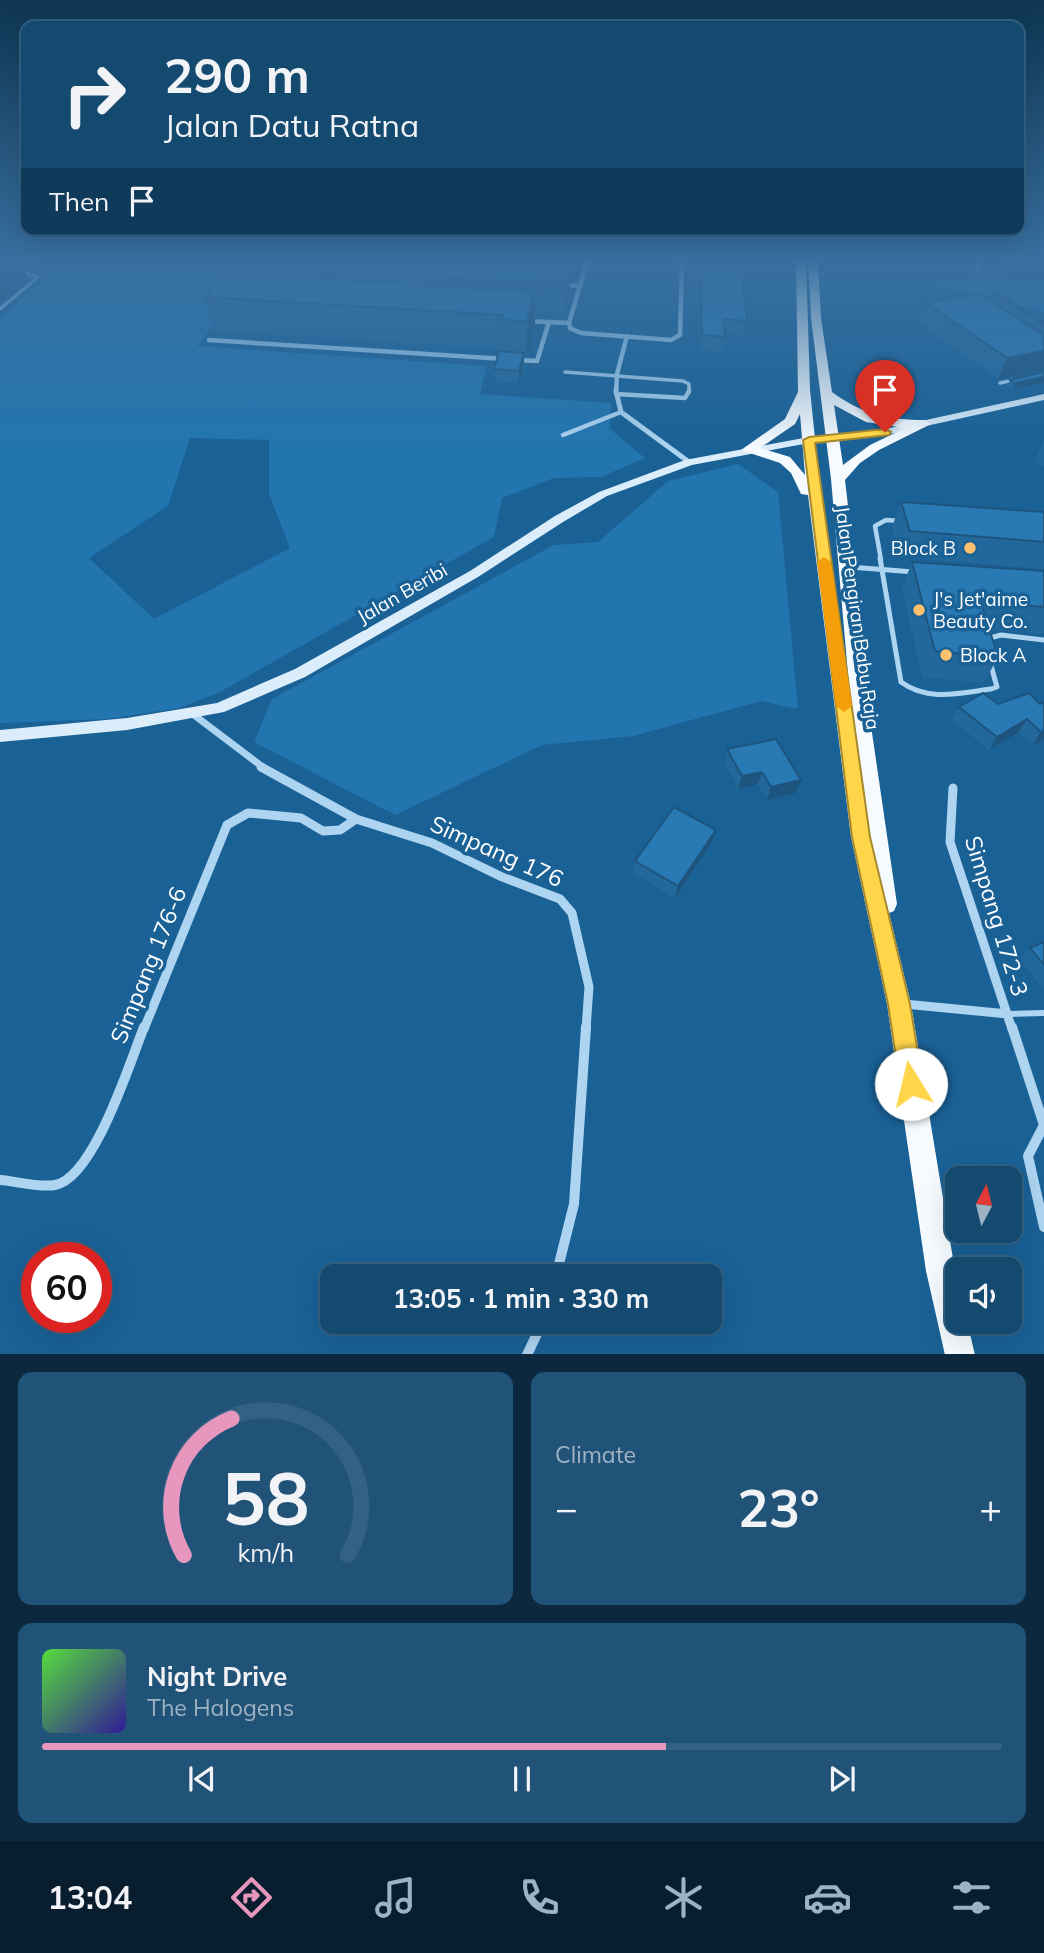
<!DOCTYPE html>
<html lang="en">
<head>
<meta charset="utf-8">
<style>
	body { margin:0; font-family:Mulish,sans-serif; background:#215378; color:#f1f3f6; height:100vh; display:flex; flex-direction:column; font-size:26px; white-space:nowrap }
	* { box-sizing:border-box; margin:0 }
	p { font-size:23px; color:#9db2c3 }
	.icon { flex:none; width:38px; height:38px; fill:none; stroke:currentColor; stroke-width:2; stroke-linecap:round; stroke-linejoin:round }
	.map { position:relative; height:1354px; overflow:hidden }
	.sheet { display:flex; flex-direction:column; gap:18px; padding:18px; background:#0b283e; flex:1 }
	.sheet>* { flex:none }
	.top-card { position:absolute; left:21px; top:21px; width:1003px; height:214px; border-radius:14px; box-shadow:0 7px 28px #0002,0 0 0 2px #336183; background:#144970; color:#f1f3f6; overflow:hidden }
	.needle { width:46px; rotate:7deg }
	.tools { position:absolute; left:945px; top:1166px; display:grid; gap:14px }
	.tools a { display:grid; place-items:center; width:77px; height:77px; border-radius:14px; background:#144970; box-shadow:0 7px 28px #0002,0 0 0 2px #336183; font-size:35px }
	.speed { position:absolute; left:21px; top:1242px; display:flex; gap:14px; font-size:35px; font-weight:700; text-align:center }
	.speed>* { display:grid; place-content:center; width:91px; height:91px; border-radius:50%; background:#144970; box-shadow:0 7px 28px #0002,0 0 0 2px #336183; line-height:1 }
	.speed .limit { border:10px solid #d22; background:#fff; color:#111 }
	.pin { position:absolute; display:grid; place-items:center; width:60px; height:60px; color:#fff; margin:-72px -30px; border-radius:50% 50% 50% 0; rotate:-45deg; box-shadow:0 0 7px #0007 }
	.pin .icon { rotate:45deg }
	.me { position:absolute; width:77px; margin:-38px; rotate:351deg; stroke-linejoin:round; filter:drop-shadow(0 0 5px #0008) }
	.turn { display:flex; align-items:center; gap:24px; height:147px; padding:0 28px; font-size:32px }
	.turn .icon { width:91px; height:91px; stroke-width:2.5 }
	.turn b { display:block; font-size:49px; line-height:60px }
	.then { display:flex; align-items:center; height:66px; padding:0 28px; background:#0003; gap:14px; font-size:26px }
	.big { font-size:52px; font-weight:700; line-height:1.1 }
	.sheet .tile { flex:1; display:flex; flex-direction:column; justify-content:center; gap:10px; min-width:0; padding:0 24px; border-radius:14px; background:#215378 }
	.sheet .dial { align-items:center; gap:0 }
	.dial svg { height:182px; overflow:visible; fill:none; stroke:#336183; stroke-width:7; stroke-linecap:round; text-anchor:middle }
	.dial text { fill:#f1f3f6; stroke:none }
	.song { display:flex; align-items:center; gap:21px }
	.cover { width:84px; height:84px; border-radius:10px; background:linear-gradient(135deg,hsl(110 70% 55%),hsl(250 70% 35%)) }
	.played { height:7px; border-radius:4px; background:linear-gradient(90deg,#e797bd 65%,#336183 65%) }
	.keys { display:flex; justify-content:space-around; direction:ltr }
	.heat { display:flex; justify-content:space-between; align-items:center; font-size:38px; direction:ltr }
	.sheet .tiles { flex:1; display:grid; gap:18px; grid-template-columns:1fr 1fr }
	.tile:last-child { grid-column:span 2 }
	.trip { position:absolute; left:320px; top:1264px; width:402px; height:70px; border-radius:14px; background:#144970; box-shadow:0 7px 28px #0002,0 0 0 2px #336183; font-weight:700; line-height:70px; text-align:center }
	.menu { display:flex; height:112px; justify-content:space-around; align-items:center; background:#081d2d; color:#9db2c3 }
	.menu .icon { width:49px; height:49px }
	.menu .current { color:#e797bd }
	.menu b { font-size:32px; color:#f1f3f6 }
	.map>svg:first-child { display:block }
	.green { fill:#2375af; fill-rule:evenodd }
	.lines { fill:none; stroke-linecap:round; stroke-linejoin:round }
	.service-far3 { stroke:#add4f0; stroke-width:3.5 }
	.service-far2 { stroke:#add4f0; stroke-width:4.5 }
	.service-far1 { stroke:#add4f0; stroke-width:5 }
	.service { stroke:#add4f0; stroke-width:6 }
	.minor-far4 { stroke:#add4f0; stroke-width:4.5 }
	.minor-far3 { stroke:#add4f0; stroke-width:5 }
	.minor-far2 { stroke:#add4f0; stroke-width:7 }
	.minor-far1 { stroke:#add4f0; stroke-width:9 }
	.minor { stroke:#add4f0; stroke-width:10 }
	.tertiary { fill:#add4f0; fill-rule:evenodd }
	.secondary { fill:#dbedfb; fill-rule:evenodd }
	.primary { fill:#f6fbff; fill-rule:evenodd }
	.wall { fill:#23689b }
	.shaded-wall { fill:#1d557e }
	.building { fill:#2979b4; stroke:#1d557e; stroke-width:2 }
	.route { fill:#ffd54a; stroke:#a68a30; stroke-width:2 }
	.slow { fill:#f59e0b }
	.poi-dot { fill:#ffc16c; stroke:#1a6196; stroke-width:2.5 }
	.labels { text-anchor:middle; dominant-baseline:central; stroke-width:7; stroke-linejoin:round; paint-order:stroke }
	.poi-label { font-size:19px; fill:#fff; stroke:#1a6196; text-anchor:start }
	.street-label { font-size:19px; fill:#fff; stroke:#1a6196 }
	.near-street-label { font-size:23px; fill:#fff; stroke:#1a6196 }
</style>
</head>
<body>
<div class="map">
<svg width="1044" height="1355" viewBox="0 0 1044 1355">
	<rect width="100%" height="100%" fill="#1a6196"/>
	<path class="green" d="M161,259H265L197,346L487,366L480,394L611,403L610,429L645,458L601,477L554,478L502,498L494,537L220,692L179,708L108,719L0,723V317L59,266ZM190,438L269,440V494L290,548L154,619L89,558L168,506Z
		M981,277L1044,282V312L927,284Z
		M738,464L778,492L798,709L761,701L633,736L542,745L395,815L254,742L272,699L554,545L598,542L668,481Z"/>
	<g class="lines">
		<path class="service-far3" d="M0,309L38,277L21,272
			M565,372L683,381L689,384V393
			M1000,383L1014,380"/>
		<path class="service-far2" d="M616,394L685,398L689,391
			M563,435L621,412
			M881,560L875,526L886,520L900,521"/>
		<path class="service-far1" d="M880,558L901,682C928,702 960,693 991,689L997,687L990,662
			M850,567L914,572
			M986,639L1001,635L1044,640"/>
		<path class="service" d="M1008,1014L1044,1013"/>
		<path class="minor-far4" d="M976,259L978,270
			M563,285L580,286
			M525,321L569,323L570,328L581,333L671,340L680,335L682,263L672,259
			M569,323L588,259
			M209,340L505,359
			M517,360L537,361L549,322
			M616,393L617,374L627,336"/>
		<path class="minor-far3" d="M616,391L621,412L689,462"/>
		<path class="minor-far2" d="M194,715L264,768"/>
		<path class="minor-far1" d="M261,767L356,819L432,843L500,876L560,899L572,913L589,987L586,1029
			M953,788L950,842L1012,1029
			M904,1004L1008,1014
			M144,1029L227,825L248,813L301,818L323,831L340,830L356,819"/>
		<path class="minor" d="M1012,1027L1044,1125L1028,1156L1044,1227
			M0,1180C16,1181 38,1188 55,1185C94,1178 130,1062 144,1027
			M556,1276L574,1204L586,1027
			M527,1355L543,1321"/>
		<path class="tertiary" d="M68,259H112L109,261H71Z"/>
		<path class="secondary" d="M1044,394V400L885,435L809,443L692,465L607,496L563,522L478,577L305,677L224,712L127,730L0,742V730L127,718L217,703L295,669L470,571L555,516L599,492L685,460L809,437L885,429Z"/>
		<path class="primary" d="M796,259H806L810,390L817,458L849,686L831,479L811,318L808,259H818L821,318L832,392C862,414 888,420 925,420L931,424L879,450L860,463L845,480L863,634L869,712L897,904L894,911L889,913L911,1004L957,1283V1321H967L975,1355H945L926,1271L887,1004L851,837L808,495L801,494L791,473L780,463L741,450L785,419L798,392ZM834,405L866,422L905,428L870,445L843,465ZM800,414L805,475L790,457L760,448L795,424Z"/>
	</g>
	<path class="wall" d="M266,259H576L571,281H570V290L565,314L538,312L537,316H535V326L527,356L524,355V365L519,383L495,381L494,369L502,352V349L214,331L205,297L261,275L259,267Z
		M689,259H740L747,321L744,335L725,334L723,351L700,350L699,294L690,293Z
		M895,259H974L972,263L895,260Z
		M981,259H1044V272L1002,270L998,265L982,264Z
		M992,292L1044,322V370L998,379L919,323L926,303L988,300Z
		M1044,372L1012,389L1007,386L1010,380Z
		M1044,442V467L1035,460Z
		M901,502L1044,512V569L899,557L892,527Z
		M912,562L1044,571V634L990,630L998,657L984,683L922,677L902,588Z
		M1044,702V740L1032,745L1019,732L989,750L952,720L959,707L998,704H1040Z
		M727,749L796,793L767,800L758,784L738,789L724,762Z
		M712,842L675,898L633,873L635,861Z
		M1044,942V990L1019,959L1030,948Z"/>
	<path class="shaded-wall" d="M571,259L570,290L565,314L566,281Z
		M572,259H576L571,281Z
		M21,260L28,278L0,302V277Z
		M539,279L538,312L537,316V283Z
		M535,292V326L527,356V321Z
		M1044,351V370L998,379L1007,358Z
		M524,353V365L519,383V371Z
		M1044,377V383L1012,389L1015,383Z
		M1027,719L1019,732L989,750L997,737Z
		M1044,730V740L1032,745L1041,732Z
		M762,772L758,784L738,789L742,776Z
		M801,780L796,793L767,800L771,787Z
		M716,830L712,842L675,898L678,886Z"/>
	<path class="building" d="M0,259H4L21,260L0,277Z
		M266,259H571L566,281L539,279L537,283L259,267Z
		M691,259H740L747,321L724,319L725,337L702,335L701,280H691Z
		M225,273L535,292L527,321L502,320L503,315L205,297Z
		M992,292H995L1044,322V325Z
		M979,294L1044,335V351L1007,358L926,303Z
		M499,351L524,353L519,371L494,369Z
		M1044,372V377L1015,383L1010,380Z
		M901,502L1044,512V542L910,531Z
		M912,562L1044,571V607L981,602L998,657L935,651Z
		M983,693L998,704L1029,693L1040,704L1044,702V730L1041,732L1027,719L997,737L959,707Z
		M776,739L801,780L771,787L762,772L742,776L727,749Z
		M674,807L716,830L678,886L635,861Z
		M1044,942V965L1030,948Z"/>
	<linearGradient id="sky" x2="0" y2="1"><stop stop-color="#0e3552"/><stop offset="0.58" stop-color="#3870a0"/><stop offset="1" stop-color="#3870a0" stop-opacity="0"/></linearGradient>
	<rect width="1044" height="448" fill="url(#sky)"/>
	<path class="route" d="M885,429L891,432L889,435L815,443L870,837L910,1004L923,1084L919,1092L911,1095L903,1092L900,1084L888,1004L852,837L803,440L809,437Z"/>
	<path class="slow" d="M824,557L831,562L852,706L844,712L836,706L817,562Z"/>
	<g class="poi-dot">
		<circle cx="970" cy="548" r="7"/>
		<circle cx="919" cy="610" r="7"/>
		<circle cx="946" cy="655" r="7"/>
	</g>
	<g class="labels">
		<g class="poi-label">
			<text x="956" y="548" text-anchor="end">Block B</text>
			<text x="933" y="599">J's Jet'aime<tspan x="933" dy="22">Beauty Co.</tspan></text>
			<text x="960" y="655">Block A</text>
		</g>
		<g class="street-label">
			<text transform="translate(402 593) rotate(-30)">Jalan Beribi</text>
			<text transform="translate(858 618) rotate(82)">Jalan Pengiran Babu Raja</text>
		</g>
		<g class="near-street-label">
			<text transform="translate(497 851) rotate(24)">Simpang 176</text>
			<text transform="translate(997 916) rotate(73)">Simpang 172-3</text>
			<text transform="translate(148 965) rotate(-68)">Simpang 176-6</text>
		</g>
	</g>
</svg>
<div class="tools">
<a><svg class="needle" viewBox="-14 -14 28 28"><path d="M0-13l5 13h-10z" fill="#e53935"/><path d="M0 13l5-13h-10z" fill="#9db2c3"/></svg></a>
<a><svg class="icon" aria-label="sound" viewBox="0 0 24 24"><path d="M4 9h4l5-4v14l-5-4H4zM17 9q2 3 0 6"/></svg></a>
</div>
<div class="speed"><div class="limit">60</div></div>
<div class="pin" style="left:885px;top:432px;background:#d93025"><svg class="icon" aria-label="arrive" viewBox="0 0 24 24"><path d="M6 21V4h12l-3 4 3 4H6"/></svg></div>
<svg class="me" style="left:911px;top:1084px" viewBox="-20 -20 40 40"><circle r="19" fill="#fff"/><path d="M0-13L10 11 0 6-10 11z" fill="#ffd54a"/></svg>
<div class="trip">13:05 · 1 min · 330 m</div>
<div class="top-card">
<div class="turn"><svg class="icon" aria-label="right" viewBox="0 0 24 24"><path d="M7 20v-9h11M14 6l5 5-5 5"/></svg><div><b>290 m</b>Jalan Datu Ratna</div></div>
<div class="then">Then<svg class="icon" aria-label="arrive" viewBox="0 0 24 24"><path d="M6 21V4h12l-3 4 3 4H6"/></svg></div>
</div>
</div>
<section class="sheet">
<div class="tiles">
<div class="tile dial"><svg viewBox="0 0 100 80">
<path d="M14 69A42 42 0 1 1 86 69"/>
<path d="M14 69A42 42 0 0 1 35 9" stroke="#e797bd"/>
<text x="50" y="56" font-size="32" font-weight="700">58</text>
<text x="50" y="72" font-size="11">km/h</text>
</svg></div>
<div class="tile"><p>Climate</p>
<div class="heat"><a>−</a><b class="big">23°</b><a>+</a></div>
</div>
<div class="tile">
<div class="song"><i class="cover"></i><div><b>Night Drive</b><p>The Halogens</p></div></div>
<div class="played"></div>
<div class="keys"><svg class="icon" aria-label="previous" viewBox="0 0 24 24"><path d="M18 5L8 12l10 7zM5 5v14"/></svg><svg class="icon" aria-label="pause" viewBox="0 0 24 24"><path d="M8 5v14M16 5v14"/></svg><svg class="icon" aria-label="next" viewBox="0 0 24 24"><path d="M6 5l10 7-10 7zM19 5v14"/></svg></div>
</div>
</div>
</section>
<nav class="menu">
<b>13:04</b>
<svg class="icon current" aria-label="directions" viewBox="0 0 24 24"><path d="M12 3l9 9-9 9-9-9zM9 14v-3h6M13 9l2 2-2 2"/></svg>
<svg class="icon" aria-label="music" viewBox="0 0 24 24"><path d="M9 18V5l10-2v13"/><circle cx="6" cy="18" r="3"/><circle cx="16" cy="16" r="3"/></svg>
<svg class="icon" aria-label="phone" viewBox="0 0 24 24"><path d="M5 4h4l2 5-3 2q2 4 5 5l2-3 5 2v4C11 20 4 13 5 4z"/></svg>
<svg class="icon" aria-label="climate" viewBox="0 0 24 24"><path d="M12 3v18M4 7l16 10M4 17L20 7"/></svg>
<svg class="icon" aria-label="car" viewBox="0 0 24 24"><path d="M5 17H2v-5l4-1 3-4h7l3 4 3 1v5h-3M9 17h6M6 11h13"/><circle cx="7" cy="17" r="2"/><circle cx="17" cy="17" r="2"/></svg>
<svg class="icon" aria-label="filters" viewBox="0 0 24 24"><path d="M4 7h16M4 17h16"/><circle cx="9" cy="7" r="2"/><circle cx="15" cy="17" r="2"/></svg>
</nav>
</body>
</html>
